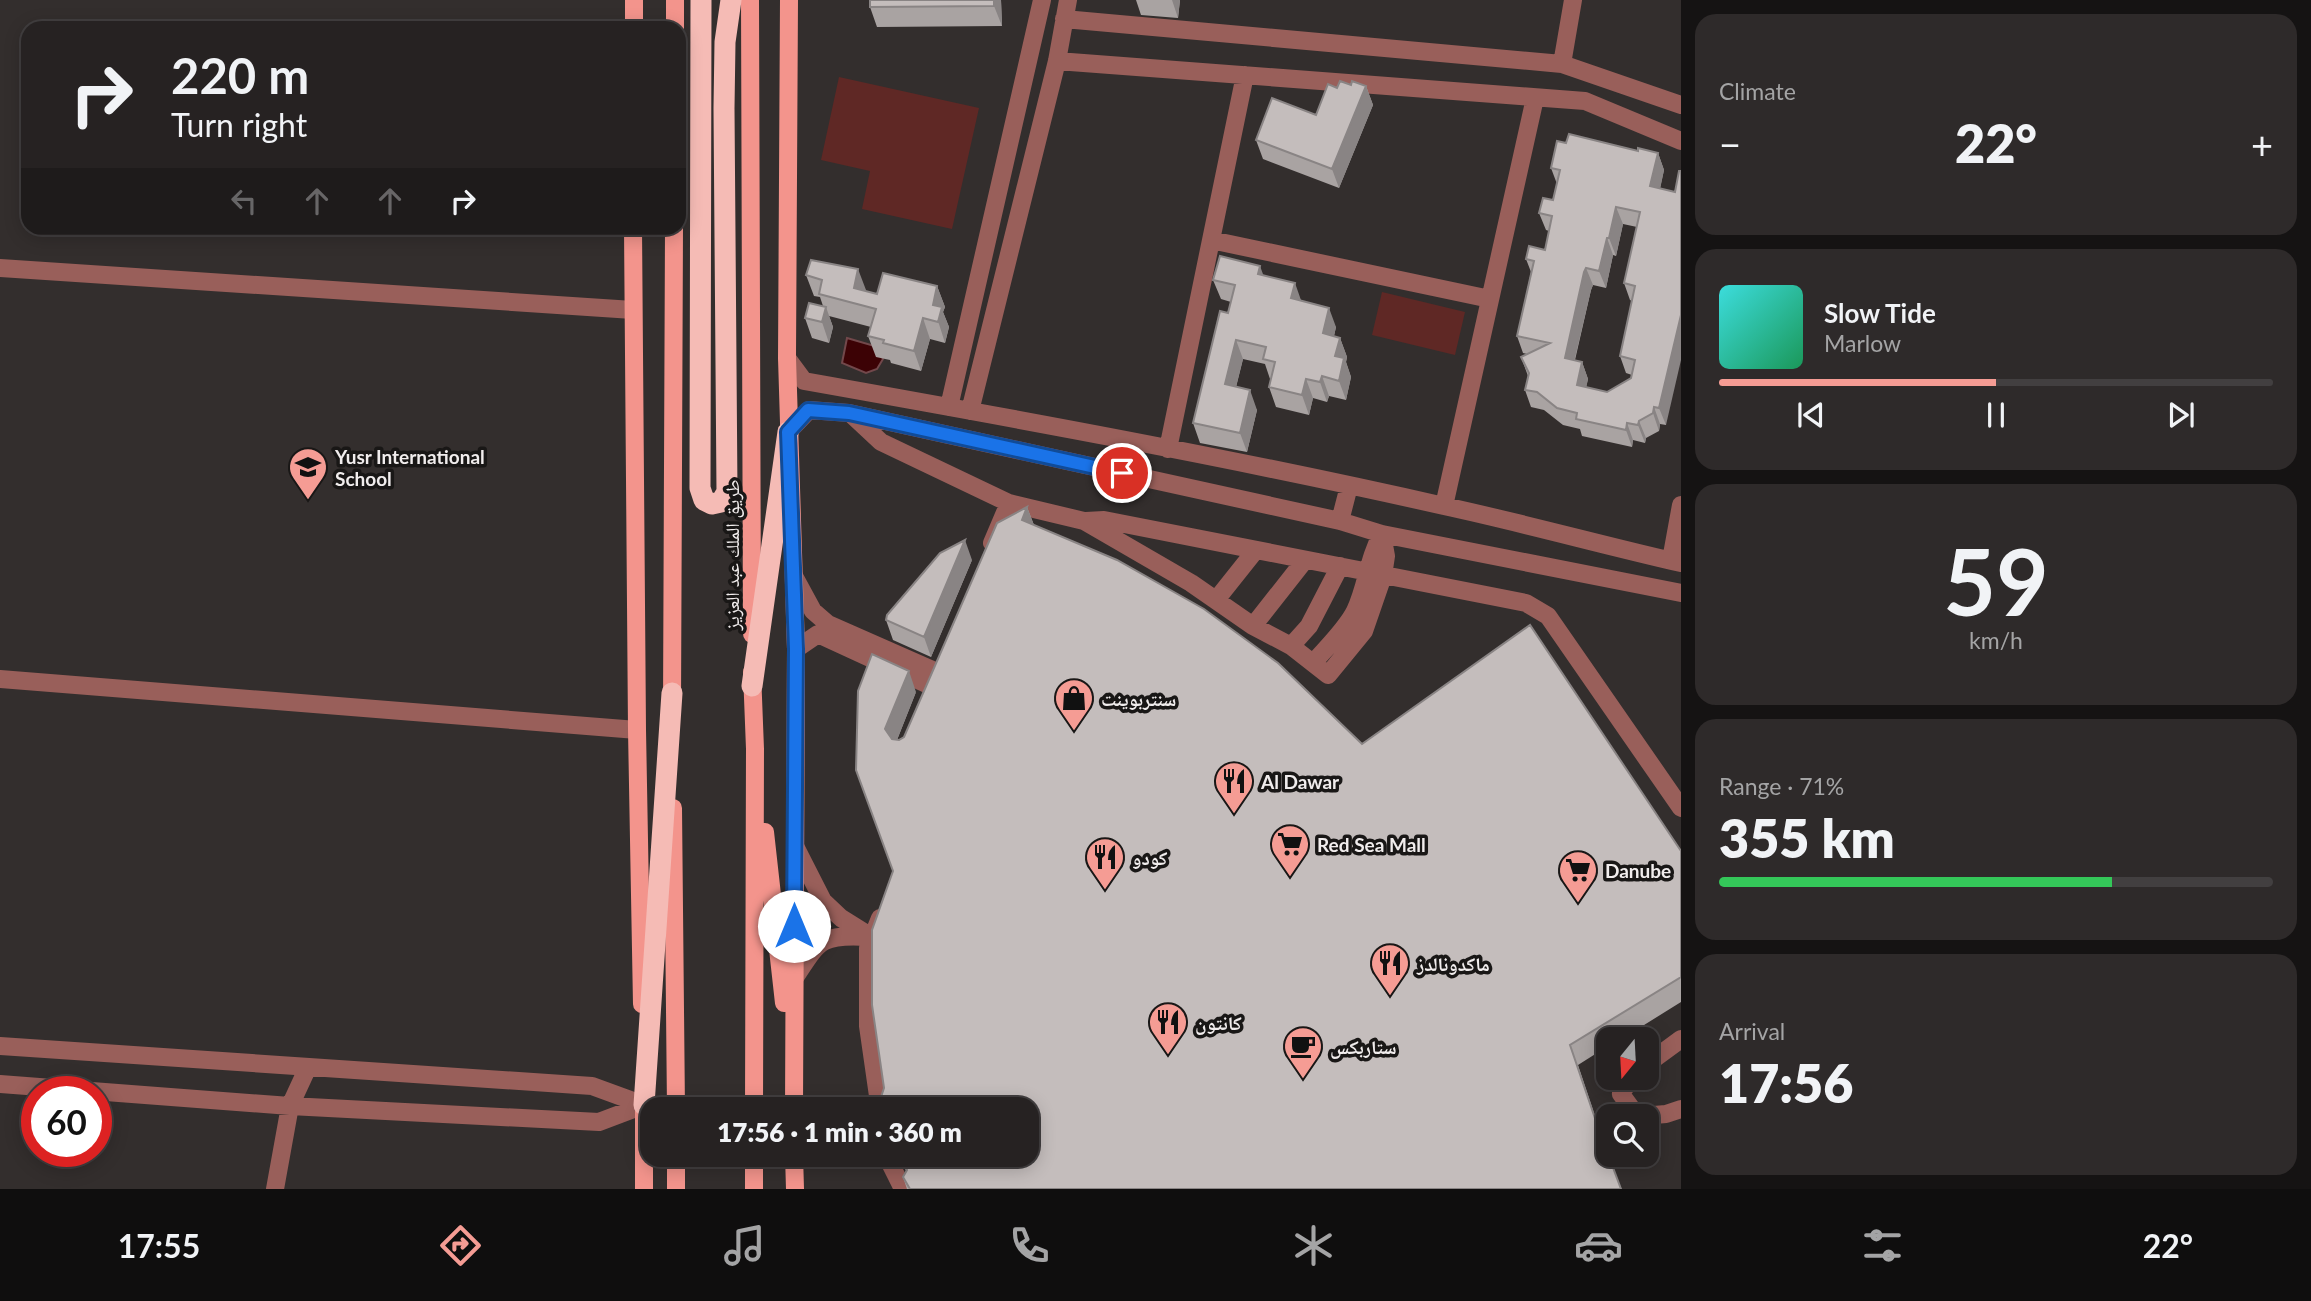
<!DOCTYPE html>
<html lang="en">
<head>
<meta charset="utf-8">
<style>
	body { margin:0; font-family:Lato,"Noto Naskh Arabic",sans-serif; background:#2e2a2a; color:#f1f3f6; height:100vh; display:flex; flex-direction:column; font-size:26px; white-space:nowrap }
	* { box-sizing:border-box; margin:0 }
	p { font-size:23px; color:#a4a4a5 }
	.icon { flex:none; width:38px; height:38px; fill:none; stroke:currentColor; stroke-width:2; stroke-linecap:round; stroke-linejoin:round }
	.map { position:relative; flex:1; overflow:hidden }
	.details { display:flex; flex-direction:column; gap:14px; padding:14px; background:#151313; width:630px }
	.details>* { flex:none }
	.top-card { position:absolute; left:21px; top:21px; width:665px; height:214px; border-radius:21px; box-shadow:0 4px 18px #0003,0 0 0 2px #423f40; background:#262222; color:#f1f3f6; overflow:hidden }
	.needle { width:46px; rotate:198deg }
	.fabs { position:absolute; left:1596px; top:1027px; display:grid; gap:14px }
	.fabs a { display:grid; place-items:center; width:63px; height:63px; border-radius:14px; background:#262222; box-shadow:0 4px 18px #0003,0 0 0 2px #423f40; font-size:35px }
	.speed { position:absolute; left:21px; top:1076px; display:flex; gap:14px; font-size:35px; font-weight:700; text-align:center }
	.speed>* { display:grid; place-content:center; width:91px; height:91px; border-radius:50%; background:#262222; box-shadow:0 4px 18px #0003,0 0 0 2px #423f40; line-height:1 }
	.speed .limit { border:10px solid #d22; background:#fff; color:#111 }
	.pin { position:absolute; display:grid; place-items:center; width:60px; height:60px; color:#fff; margin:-30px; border:4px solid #fff; border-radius:50%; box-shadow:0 2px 7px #0007 }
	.me { position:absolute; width:77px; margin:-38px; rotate:0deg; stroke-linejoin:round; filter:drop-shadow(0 0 5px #0008) }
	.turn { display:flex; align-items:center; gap:24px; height:147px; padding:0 35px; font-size:32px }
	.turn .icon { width:91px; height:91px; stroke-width:2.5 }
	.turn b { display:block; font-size:49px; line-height:60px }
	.lanes { display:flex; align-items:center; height:66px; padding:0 35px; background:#0003; justify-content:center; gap:35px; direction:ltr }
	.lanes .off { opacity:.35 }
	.big { font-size:52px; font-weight:800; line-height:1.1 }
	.details .tile { flex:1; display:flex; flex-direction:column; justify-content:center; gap:10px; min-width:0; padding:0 24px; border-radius:21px; background:#2e2a2a }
	.details .dial { align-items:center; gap:0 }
	.dial b { font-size:91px; line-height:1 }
	.song { display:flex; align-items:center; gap:21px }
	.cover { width:84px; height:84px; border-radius:10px; background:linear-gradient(135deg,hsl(180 70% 55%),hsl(150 70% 35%)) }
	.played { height:7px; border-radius:4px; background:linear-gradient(90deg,#f59c94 50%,#423f40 50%) }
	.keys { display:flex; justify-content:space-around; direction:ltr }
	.heat { display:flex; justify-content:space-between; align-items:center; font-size:38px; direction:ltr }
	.charge { height:10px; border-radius:5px; background:linear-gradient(90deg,#34c759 71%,#423f40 0) }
	.trip { position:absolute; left:640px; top:1097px; width:399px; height:70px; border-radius:21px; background:#262222; box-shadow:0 4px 18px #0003,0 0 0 2px #423f40; font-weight:800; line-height:70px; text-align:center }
	.dock { display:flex; height:112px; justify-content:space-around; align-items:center; background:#0f0e0e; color:#a4a4a5 }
	.dock .icon { width:49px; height:49px }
	.dock .current { color:#f59c94 }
	.dock b { font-size:32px; color:#f1f3f6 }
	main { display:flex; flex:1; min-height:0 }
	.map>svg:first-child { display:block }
	.green { fill:#5f2825 }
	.water { fill:#3c0205; stroke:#72484b; stroke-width:2 }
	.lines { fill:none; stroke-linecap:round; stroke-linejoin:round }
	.minor { stroke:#995f5a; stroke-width:18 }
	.major { stroke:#f3948c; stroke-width:18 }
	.highway { stroke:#f5bbb5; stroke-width:21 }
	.wall { fill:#a9a3a2; fill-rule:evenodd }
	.shaded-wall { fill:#898484 }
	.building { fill:#c4bdbc; stroke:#898484; stroke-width:2; fill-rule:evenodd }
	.route-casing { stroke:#114b97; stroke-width:18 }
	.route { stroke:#1a73e8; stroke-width:12 }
	.labels { text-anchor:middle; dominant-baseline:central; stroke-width:7; stroke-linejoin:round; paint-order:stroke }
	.poi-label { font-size:19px; font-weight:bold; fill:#f1eded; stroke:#191716; text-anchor:start }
	.street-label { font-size:19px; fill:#f1eded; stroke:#191716 }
</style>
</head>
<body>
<main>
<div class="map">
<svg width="1681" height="1189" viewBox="0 0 1681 1189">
	<rect width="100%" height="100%" fill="#332e2d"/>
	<path class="green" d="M839,77L979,108L952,229L862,209L870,171L821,160Z
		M1382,292L1465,312L1455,355L1372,335Z"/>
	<path class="water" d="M847,338L878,347L883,359L877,369L866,373L842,363Z"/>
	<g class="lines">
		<path class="minor" d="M1064,19L1562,64L1681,105
			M1057,61L1585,101L1681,141
			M1562,64L1573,0
			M1211,240L1490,299
			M0,268L633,310
			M787,358L804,381C1018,419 1232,458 1444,506C1523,523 1602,545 1681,563
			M949,407L1042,0
			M970,411L1057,61L1068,0
			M851,414L881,442L1009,503L1084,521L1191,583L1253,626L1291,646L1328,675L1364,631L1383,576L1386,556L1382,534
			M788,432L809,410L849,413L1340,521L1382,534L1681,593
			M1168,449L1245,75
			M1444,506L1535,98
			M1086,521L1104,520L1526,603L1548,616L1681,808
			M1340,521L1349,486
			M992,543L1009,503
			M1671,560L1681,505
			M794,576L813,611L828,624L937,672
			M1216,600L1255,551
			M1253,626L1305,560
			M1291,646L1309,626L1340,566
			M796,649L818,634L931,686
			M1314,662C1327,647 1346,629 1355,611C1367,586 1368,558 1382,534
			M0,679L637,730
			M795,846L823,901L841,918L873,938
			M794,979C819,941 820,934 868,937
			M0,1046L592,1086L644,1105
			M1647,1064L1681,1039
			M1631,1078L1621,1094L1637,1116
			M0,1084L290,1106L599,1122L644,1105
			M880,1110L868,1026V948L880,918
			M1642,1116L1666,1114L1681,1109
			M886,1155L903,1189
			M275,1189L290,1106L308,1067"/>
		<path class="major" d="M750,0L752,634
			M789,0L787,358L796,649L794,1110
			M634,28V0
			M675,28V0
			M633,228L637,730L642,1004
			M752,672L755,749L754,1110
			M672,707L674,228
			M673,808L676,1110
			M765,832L784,1003
			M676,1155V1189
			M794,1155L795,1189
			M644,1189V1092
			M754,1189V1155"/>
		<path class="highway" d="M701,0L700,488L704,500L712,504L721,502L727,492L724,108L725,42L731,0
			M752,686L788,432
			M644,1105L672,693"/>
	</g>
	<path class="wall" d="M870,0H1001L1002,26L877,27L870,7Z
		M1136,0H1180L1178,18L1141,15Z
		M1351,85L1366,86L1373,105L1339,188L1263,159L1256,140L1316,115L1337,88Z
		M1566,143L1658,153L1664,170L1660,188L1666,425L1660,424L1659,431L1646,438L1645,443L1633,440L1632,447L1582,436L1580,429L1563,425L1544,410L1531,407L1525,390L1528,376L1521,357L1527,354L1523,353L1517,336L1531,272L1526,259L1545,250L1549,231L1546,230L1539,213L1553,200L1557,184L1551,168ZM1623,224L1637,227L1624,283L1630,300L1632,301L1620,356L1626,373L1632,375L1631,378L1607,392L1586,387L1588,379L1582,362L1575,360L1591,290L1593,285L1606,288L1613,255L1616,256Z
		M806,275L866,290L865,291L877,294L937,286L945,307L943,312L949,327L945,343L930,339L921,371L891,363L890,360L876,357L868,336L871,327L829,316L833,327L829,343L812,338L805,318L823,306L820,297L814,296Z
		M1263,275L1301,300L1336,327L1334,336L1340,338L1347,357L1346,362L1351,377L1346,400L1329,396L1327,402L1313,398L1309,415L1276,407L1269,387L1271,379H1270L1265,364L1243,359L1236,387L1257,410L1247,452L1200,443L1193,423L1231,302L1221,299L1213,280Z
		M1027,507L1034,525L1362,744L1681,851V1002L1620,1040H1608V1046L1578,1065L1605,1146L1621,1189H907L903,1177L906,1171L899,1155H1027L884,1088L893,871L856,770L916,692L897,740L904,737Z
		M972,560L931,657L893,640L886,620Z"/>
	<path class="shaded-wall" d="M994,0H1001L1002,26L994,6Z
		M1172,0H1180L1178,18Z
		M1366,86L1373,105L1339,188L1332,169Z
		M1658,153L1664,170L1657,204L1650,186Z
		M1616,207L1623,224L1616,256L1609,238Z
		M1607,238L1613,255L1606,288L1599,271Z
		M1260,266L1267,285L1258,274Z
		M1586,268L1593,285L1591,290L1571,375L1565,358L1584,272Z
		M858,269L866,290L862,306L854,288Z
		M1295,283L1302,303L1291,298Z
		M937,286L945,307L943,312L949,327L945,343L933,305Z
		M826,307L833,327L829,343L822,322Z
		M1329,308L1336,327L1330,353L1323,333Z
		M1681,315V360L1666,425L1659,408Z
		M923,318L930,339L921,371L914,351Z
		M1340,338L1347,357L1346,362L1351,377L1346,400L1339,381L1335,356Z
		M1236,340L1243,359L1232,403L1225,384Z
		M1582,362L1588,379L1583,403L1577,385Z
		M1322,376L1329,396L1327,402L1320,382Z
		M1306,379L1313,398L1309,415L1302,395Z
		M1250,390L1257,410L1247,452L1240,433Z
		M1654,407L1660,424L1659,431L1653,413Z
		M1639,421L1646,438L1645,443L1638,425Z
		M1627,423L1633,440L1632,447L1626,430Z
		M1027,507L1035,528L1022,520Z
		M965,540L972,560L931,657L924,637Z
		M909,671L916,692L893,750L885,729Z"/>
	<path class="building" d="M870,0H994V6L870,7Z
		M1340,81L1351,85L1352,81L1366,86L1332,169L1256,140L1272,98L1316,115L1328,84L1337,88Z
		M1569,134L1638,151V148L1658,153L1650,186L1675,192L1679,171H1681V315L1659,408L1654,407L1653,413L1639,421L1638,425L1627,423L1626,430L1576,419L1577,413L1557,408L1537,392L1525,390L1529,373L1521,357L1550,343L1517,336L1534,261L1526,259L1529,246L1545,250L1552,216L1539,213L1543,198L1553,200L1560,170L1551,168L1557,141L1566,143ZM1616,207L1640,212L1624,283L1635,286L1620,356L1635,360L1631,378L1607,392L1577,385L1582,362L1565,358L1584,272L1586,268L1599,271L1607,238H1609Z
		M1220,256L1260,266L1258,274L1295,283L1291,298L1329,308L1323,333L1340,338L1335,356L1344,358L1339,381L1322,376L1320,382L1306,379L1302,395L1269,387L1275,362L1263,359L1266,347L1236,340L1225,384L1250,390L1240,433L1193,423L1220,311L1228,313L1235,285L1213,280Z
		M811,260L858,269L854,288L877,294L883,273L937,286L933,305L942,307L938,322L923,318L914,351L883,343L884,340L868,336L876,309L819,294L822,280L806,275Z
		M809,303L826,307L822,322L805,318Z
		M1027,507L1022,520L1117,560L1204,609L1278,663L1362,744L1530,625L1681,851V977L1570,1045L1599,1130L1621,1189H910L903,1177L907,1170L906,1164L901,1155H1027V1110H884L881,1097L884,1088L872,1005V930L893,871L856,770L858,691L872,654L909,671L885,729L892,739L899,740L904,737L997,523Z
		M965,540L924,637L886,620L887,615L940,553Z"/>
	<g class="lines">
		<defs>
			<path id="route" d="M794,926L796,649L788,432L808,410L849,413L1122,473"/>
		</defs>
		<use href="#route" class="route-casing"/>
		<use href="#route" class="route"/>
	</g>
	<defs>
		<symbol id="school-pin" viewBox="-11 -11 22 30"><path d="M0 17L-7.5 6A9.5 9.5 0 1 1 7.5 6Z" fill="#f59c94" stroke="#191716"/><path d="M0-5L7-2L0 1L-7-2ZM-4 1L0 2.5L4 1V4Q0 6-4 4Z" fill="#111"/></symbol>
		<symbol id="shop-pin" viewBox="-11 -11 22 30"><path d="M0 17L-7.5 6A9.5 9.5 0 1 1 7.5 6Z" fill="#f59c94" stroke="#191716"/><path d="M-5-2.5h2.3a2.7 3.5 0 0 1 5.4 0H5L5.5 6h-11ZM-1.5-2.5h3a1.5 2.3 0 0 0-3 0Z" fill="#111"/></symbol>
		<symbol id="restaurant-pin" viewBox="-11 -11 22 30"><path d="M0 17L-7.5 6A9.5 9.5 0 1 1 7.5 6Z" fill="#f59c94" stroke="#191716"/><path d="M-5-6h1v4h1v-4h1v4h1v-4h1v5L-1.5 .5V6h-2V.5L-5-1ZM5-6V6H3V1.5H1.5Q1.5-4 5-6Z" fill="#111"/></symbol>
		<symbol id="supermarket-pin" viewBox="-11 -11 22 30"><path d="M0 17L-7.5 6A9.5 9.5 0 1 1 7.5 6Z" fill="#f59c94" stroke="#191716"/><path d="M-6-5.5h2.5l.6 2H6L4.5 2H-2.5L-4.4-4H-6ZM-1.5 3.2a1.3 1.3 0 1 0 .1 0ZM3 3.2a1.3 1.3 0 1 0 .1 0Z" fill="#111"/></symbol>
		<symbol id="cafe-pin" viewBox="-11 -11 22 30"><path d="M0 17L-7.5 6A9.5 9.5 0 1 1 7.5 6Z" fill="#f59c94" stroke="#191716"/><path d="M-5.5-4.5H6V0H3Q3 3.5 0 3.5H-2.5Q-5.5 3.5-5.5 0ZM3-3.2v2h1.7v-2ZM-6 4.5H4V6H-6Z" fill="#111"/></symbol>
	</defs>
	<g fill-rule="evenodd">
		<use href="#school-pin" x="286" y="445" width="44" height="60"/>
		<use href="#shop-pin" x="1052" y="676" width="44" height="60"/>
		<use href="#restaurant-pin" x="1212" y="759" width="44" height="60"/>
		<use href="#supermarket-pin" x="1268" y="822" width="44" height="60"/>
		<use href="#restaurant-pin" x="1083" y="835" width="44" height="60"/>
		<use href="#supermarket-pin" x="1556" y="848" width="44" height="60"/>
		<use href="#restaurant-pin" x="1368" y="941" width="44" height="60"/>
		<use href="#restaurant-pin" x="1146" y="1000" width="44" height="60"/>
		<use href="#cafe-pin" x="1281" y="1024" width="44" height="60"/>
	</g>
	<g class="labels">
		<g class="poi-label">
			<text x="335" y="456">Yusr International<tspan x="335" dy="22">School</tspan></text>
			<text x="1101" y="698">سنتربوينت</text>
			<text x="1261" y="781">Al Dawar</text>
			<text x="1317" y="844">Red Sea Mall</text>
			<text x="1132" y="857">كودو</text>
			<text x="1605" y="870">Danube</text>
			<text x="1417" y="963">ماكدونالدز</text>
			<text x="1195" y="1022">كانتون</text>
			<text x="1330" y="1046">ستاربكس</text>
		</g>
		<g class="street-label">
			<text transform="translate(731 555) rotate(-90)">طريق الملك عبد العزيز</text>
		</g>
	</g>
</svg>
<div class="fabs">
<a><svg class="needle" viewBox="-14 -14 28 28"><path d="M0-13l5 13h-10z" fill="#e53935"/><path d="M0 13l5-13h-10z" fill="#a4a4a5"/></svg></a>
<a><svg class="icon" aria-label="search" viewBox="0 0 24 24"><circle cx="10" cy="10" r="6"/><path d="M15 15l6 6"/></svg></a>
</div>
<div class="speed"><div class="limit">60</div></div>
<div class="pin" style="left:1122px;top:473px;background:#d93025"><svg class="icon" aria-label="arrive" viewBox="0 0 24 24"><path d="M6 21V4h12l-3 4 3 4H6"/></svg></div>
<svg class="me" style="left:794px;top:926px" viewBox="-20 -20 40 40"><circle r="19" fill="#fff"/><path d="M0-13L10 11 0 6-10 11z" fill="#1a73e8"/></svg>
<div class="trip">17:56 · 1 min · 360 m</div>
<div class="top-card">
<div class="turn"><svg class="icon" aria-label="right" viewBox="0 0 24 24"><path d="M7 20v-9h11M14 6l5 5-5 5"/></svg><div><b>220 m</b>Turn right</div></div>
<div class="lanes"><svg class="icon off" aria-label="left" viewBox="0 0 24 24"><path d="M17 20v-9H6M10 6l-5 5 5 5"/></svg><svg class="icon off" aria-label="ahead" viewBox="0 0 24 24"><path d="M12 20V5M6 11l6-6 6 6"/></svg><svg class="icon off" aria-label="ahead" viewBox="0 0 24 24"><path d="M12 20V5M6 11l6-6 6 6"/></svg><svg class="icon" aria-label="right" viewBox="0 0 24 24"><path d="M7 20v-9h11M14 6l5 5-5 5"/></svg></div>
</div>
</div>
<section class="details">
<div class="tile"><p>Climate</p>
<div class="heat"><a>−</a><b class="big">22°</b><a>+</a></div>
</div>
<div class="tile">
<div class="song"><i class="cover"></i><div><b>Slow Tide</b><p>Marlow</p></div></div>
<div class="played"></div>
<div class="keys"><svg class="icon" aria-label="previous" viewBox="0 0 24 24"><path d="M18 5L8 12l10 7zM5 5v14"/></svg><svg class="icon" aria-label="pause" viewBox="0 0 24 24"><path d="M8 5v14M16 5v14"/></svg><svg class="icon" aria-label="next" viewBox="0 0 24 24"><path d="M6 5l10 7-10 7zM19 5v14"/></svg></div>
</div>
<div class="tile dial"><b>59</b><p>km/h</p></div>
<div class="tile"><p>Range · 71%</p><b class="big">355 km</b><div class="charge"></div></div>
<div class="tile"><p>Arrival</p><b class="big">17:56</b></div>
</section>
</main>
<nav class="dock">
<b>17:55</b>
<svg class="icon current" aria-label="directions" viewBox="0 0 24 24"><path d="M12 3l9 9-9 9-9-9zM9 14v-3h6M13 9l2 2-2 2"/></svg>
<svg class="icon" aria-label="music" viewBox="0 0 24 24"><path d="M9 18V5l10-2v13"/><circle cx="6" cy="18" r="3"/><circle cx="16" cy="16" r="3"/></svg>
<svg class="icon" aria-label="phone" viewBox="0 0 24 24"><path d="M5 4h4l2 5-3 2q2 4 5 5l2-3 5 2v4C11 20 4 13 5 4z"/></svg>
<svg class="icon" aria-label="climate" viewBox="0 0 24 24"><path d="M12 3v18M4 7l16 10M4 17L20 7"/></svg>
<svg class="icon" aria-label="car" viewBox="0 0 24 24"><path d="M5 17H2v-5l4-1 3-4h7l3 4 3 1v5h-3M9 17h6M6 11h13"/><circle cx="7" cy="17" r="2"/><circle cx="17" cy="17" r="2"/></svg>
<svg class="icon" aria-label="filters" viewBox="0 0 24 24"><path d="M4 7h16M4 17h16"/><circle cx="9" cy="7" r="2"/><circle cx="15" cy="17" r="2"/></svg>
<b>22°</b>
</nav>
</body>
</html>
